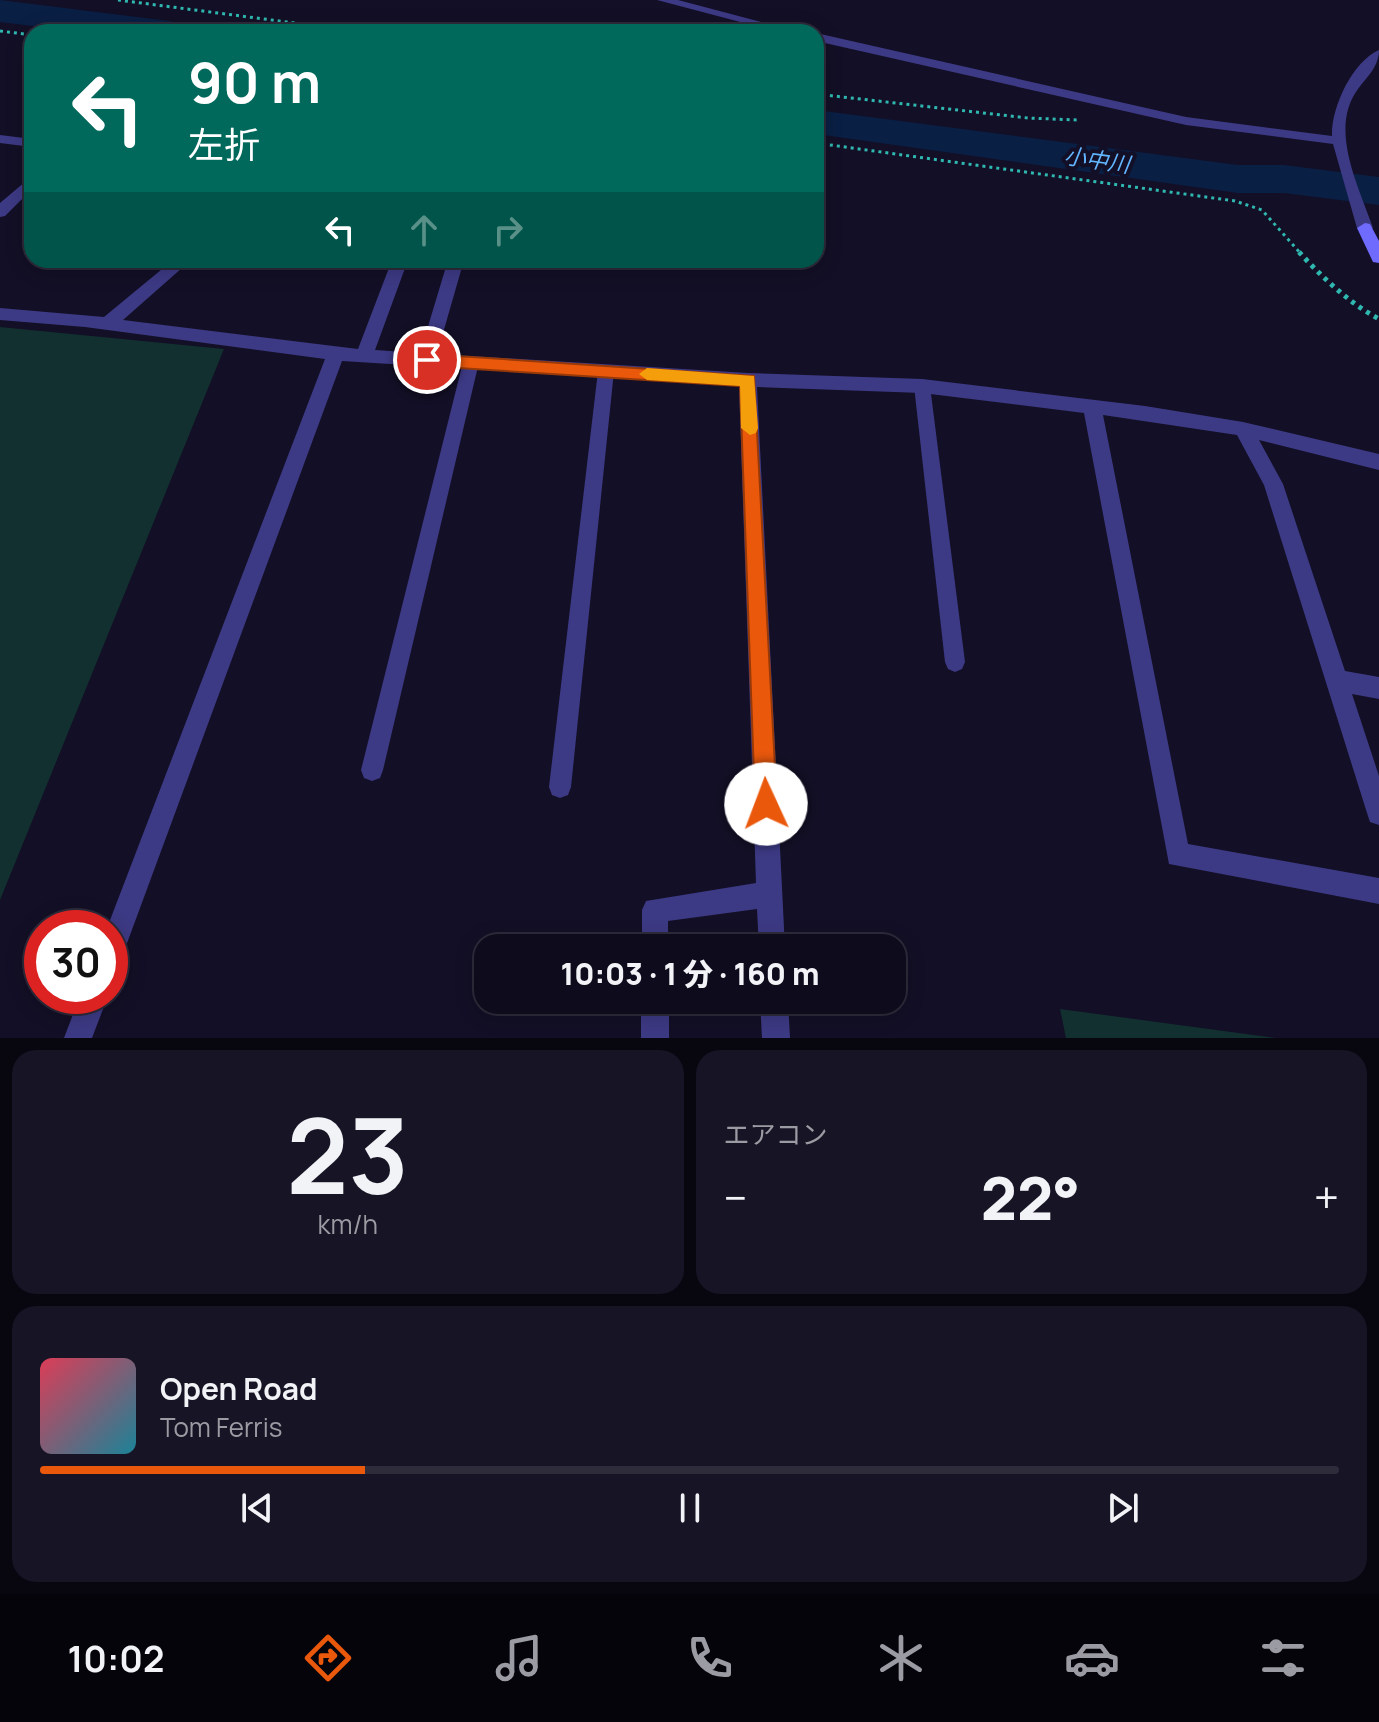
<!DOCTYPE html>
<html lang="ja">
<head>
<meta charset="utf-8">
<style>
	body { margin:0; font-family:Manrope,"Noto Sans JP",sans-serif; background:#171425; color:#f1f3f6; height:100vh; display:flex; flex-direction:column; font-size:30px; white-space:nowrap }
	* { box-sizing:border-box; margin:0 }
	p { font-size:26px; color:#9b9ba3 }
	.icon { flex:none; width:44px; height:44px; fill:none; stroke:currentColor; stroke-width:2; stroke-linecap:round; stroke-linejoin:round }
	.map { position:relative; height:1038px; overflow:hidden }
	.sheet { display:flex; flex-direction:column; gap:12px; padding:12px; background:#08060f; flex:1 }
	.sheet>* { flex:none }
	.top-card { position:absolute; left:24px; top:24px; width:800px; height:244px; border-radius:24px; box-shadow:0 4px 20px #0003,0 0 0 2px #2e2b3b; background:#00695c; color:#fff; overflow:hidden }
	.speed { position:absolute; left:24px; top:910px; display:flex; gap:16px; font-size:40px; font-weight:700; text-align:center }
	.speed>* { display:grid; place-content:center; width:104px; height:104px; border-radius:50%; background:#0e0b1c; box-shadow:0 4px 20px #0003,0 0 0 2px #2e2b3b; line-height:1 }
	.speed .limit { border:12px solid #d22; background:#fff; color:#111 }
	.pin { position:absolute; display:grid; place-items:center; width:68px; height:68px; color:#fff; margin:-34px; border:4px solid #fff; border-radius:50%; box-shadow:0 2px 8px #0007 }
	.me { position:absolute; width:88px; margin:-44px; rotate:358deg; stroke-linejoin:round; filter:drop-shadow(0 0 6px #0008) }
	.turn { display:flex; align-items:center; gap:28px; height:168px; padding:0 32px; font-size:36px }
	.turn .icon { width:104px; height:104px; stroke-width:2.5 }
	.turn b { display:block; font-size:56px; line-height:68px }
	.lanes { display:flex; align-items:center; height:76px; padding:0 32px; background:#0003; justify-content:center; gap:40px; direction:ltr }
	.lanes .off { opacity:.35 }
	.big { font-size:60px; font-weight:800; line-height:1.1 }
	.sheet .widget { flex:1; display:flex; flex-direction:column; justify-content:center; gap:12px; min-width:0; padding:0 28px; border-radius:24px; background:#171425 }
	.sheet .dial { align-items:center; gap:0 }
	.dial b { font-size:104px; line-height:1 }
	.song { display:flex; align-items:center; gap:24px }
	.cover { width:96px; height:96px; border-radius:12px; background:linear-gradient(135deg,hsl(350 70% 55%),hsl(190 70% 35%)) }
	.played { height:8px; border-radius:4px; background:linear-gradient(90deg,#ea580c 25%,#2e2b3b 25%) }
	.keys { display:flex; justify-content:space-around; direction:ltr }
	.heat { display:flex; justify-content:space-between; align-items:center; font-size:44px; direction:ltr }
	.sheet .tiles { flex:1; display:grid; gap:12px; grid-template-columns:1fr 1fr }
	.widget:last-child { grid-column:span 2 }
	.trip { position:absolute; left:474px; top:934px; width:432px; height:80px; border-radius:24px; background:#0e0b1c; box-shadow:0 4px 20px #0003,0 0 0 2px #2e2b3b; font-weight:800; line-height:80px; text-align:center }
	.tabs { display:flex; height:128px; justify-content:space-around; align-items:center; background:#06040b; color:#9b9ba3 }
	.tabs .icon { width:56px; height:56px }
	.tabs .on { color:#ea580c }
	.tabs b { font-size:36px; color:#f1f3f6 }
	.map>svg:first-child { display:block }
	.green { fill:#12302f }
	.lines { fill:none; stroke-linecap:round; stroke-linejoin:round }
	.river { fill:#0a1f44; fill-rule:evenodd }
	.path-far1 { stroke:#2fb8b0; stroke-width:3; stroke-dasharray:3 4; stroke-linecap:butt }
	.path { stroke:#2fb8b0; stroke-width:5; stroke-dasharray:4 5; stroke-linecap:butt }
	.lane { fill:#3d3a85; fill-rule:evenodd }
	.street { fill:#3d3a85; fill-rule:evenodd }
	.secondary { fill:#6f6bff; fill-rule:evenodd }
	.route { fill:#ea580c; stroke:#983908; stroke-width:2 }
	.slow { fill:#f59e0b }
	.labels { text-anchor:middle; dominant-baseline:central; stroke-width:8; stroke-linejoin:round; paint-order:stroke }
	.far-water-label { font-size:22px; font-style:italic; fill:#62b6ff; stroke:#130f26 }
</style>
</head>
<body>
<div class="map">
<svg width="1379" height="1038" viewBox="0 0 1379 1038">
	<rect width="100%" height="100%" fill="#130f26"/>
	<path class="green" d="M0,327L224,349L0,900Z
		M1060,1009L1276,1038H1066Z"/>
	<g class="lines">
		<path class="river" d="M0,0L169,21L182,24L188,32H81L0,22Z
			M816,110L1238,165H1284L1379,177V205L1284,193H1238L816,134Z"/>
		<path class="path-far1" d="M118,0L364,32
			M0,31L32,35
			M816,94L1028,118L1077,120
			M816,143L1235,201L1262,210L1301,254"/>
		<path class="path" d="M1299,252C1322,277 1349,303 1379,319"/>
		<path class="lane" d="M471,356L479,362L383,770L380,778L372,781L364,778L361,770L463,362Z
			M606,365L614,371L571,787L568,795L560,798L552,795L549,787L598,371Z
			M922,380L930,386L965,662L962,669L955,672L948,669L945,662L914,386Z"/>
		<path class="street" d="M657,0H678L799,32H778Z
			M816,33L1186,117L1332,136C1331,108 1352,62 1379,50C1379,70 1362,80 1353,97C1332,136 1360,190 1373,228L1365,233L1357,228L1333,144L1186,125L816,41Z
			M0,135L32,139V147L0,143Z
			M32,176V189L5,216L0,217V203Z
			M173,260H191L123,320L358,349L392,260H408L375,350L420,353L448,260H464L437,354L748,373L922,379L1145,406L1243,422L1379,454V470L1259,440L1283,484L1345,671L1379,677V699L1352,694L1379,776V825L1370,822L1367,813L1264,485L1237,435L1103,415L1188,844L1379,878V904L1169,864L1084,413L922,393L757,387L785,948H759L757,909L668,921V948H642V910L646,901L756,883L739,386L342,361L123,954L119,963L110,967V928H107L325,359L85,327L0,320V308L104,317Z
			M80,996H108L92,1038H64Z
			M641,1000H669V1038H641Z
			M760,1000H788L790,1038H762Z"/>
		<path class="secondary" d="M1365,223L1370,224L1379,241V263L1373,262L1357,228Z"/>
	</g>
	<path class="route" d="M427,354L754,376L777,804L774,811L766,815L758,811L755,804L740,386L427,366L419,360Z"/>
	<path class="slow" d="M647,368L754,376L758,428L756,433L750,435L741,428L740,386L647,380L639,374Z"/>
	<g class="labels">
		<g class="far-water-label">
			<text transform="translate(1097 160) rotate(8)">小中川</text>
		</g>
	</g>
</svg>
<div class="speed"><div class="limit">30</div></div>
<div class="pin" style="left:427px;top:360px;background:#d93025"><svg class="icon" aria-label="arrive" viewBox="0 0 24 24"><path d="M6 21V4h12l-3 4 3 4H6"/></svg></div>
<svg class="me" style="left:766px;top:804px" viewBox="-20 -20 40 40"><circle r="19" fill="#fff"/><path d="M0-13L10 11 0 6-10 11z" fill="#ea580c"/></svg>
<div class="trip">10:03 · 1 分 · 160 m</div>
<div class="top-card">
<div class="turn"><svg class="icon" aria-label="left" viewBox="0 0 24 24"><path d="M17 20v-9H6M10 6l-5 5 5 5"/></svg><div><b>90 m</b>左折</div></div>
<div class="lanes"><svg class="icon" aria-label="left" viewBox="0 0 24 24"><path d="M17 20v-9H6M10 6l-5 5 5 5"/></svg><svg class="icon off" aria-label="ahead" viewBox="0 0 24 24"><path d="M12 20V5M6 11l6-6 6 6"/></svg><svg class="icon off" aria-label="right" viewBox="0 0 24 24"><path d="M7 20v-9h11M14 6l5 5-5 5"/></svg></div>
</div>
</div>
<section class="sheet">
<div class="tiles">
<div class="widget dial"><b>23</b><p>km/h</p></div>
<div class="widget"><p>エアコン</p>
<div class="heat"><a>−</a><b class="big">22°</b><a>+</a></div>
</div>
<div class="widget">
<div class="song"><i class="cover"></i><div><b>Open Road</b><p>Tom Ferris</p></div></div>
<div class="played"></div>
<div class="keys"><svg class="icon" aria-label="previous" viewBox="0 0 24 24"><path d="M18 5L8 12l10 7zM5 5v14"/></svg><svg class="icon" aria-label="pause" viewBox="0 0 24 24"><path d="M8 5v14M16 5v14"/></svg><svg class="icon" aria-label="next" viewBox="0 0 24 24"><path d="M6 5l10 7-10 7zM19 5v14"/></svg></div>
</div>
</div>
</section>
<nav class="tabs">
<b>10:02</b>
<svg class="icon on" aria-label="directions" viewBox="0 0 24 24"><path d="M12 3l9 9-9 9-9-9zM9 14v-3h6M13 9l2 2-2 2"/></svg>
<svg class="icon" aria-label="music" viewBox="0 0 24 24"><path d="M9 18V5l10-2v13"/><circle cx="6" cy="18" r="3"/><circle cx="16" cy="16" r="3"/></svg>
<svg class="icon" aria-label="phone" viewBox="0 0 24 24"><path d="M5 4h4l2 5-3 2q2 4 5 5l2-3 5 2v4C11 20 4 13 5 4z"/></svg>
<svg class="icon" aria-label="climate" viewBox="0 0 24 24"><path d="M12 3v18M4 7l16 10M4 17L20 7"/></svg>
<svg class="icon" aria-label="car" viewBox="0 0 24 24"><path d="M5 17H2v-5l4-1 3-4h7l3 4 3 1v5h-3M9 17h6M6 11h13"/><circle cx="7" cy="17" r="2"/><circle cx="17" cy="17" r="2"/></svg>
<svg class="icon" aria-label="filters" viewBox="0 0 24 24"><path d="M4 7h16M4 17h16"/><circle cx="9" cy="7" r="2"/><circle cx="15" cy="17" r="2"/></svg>
</nav>
</body>
</html>
